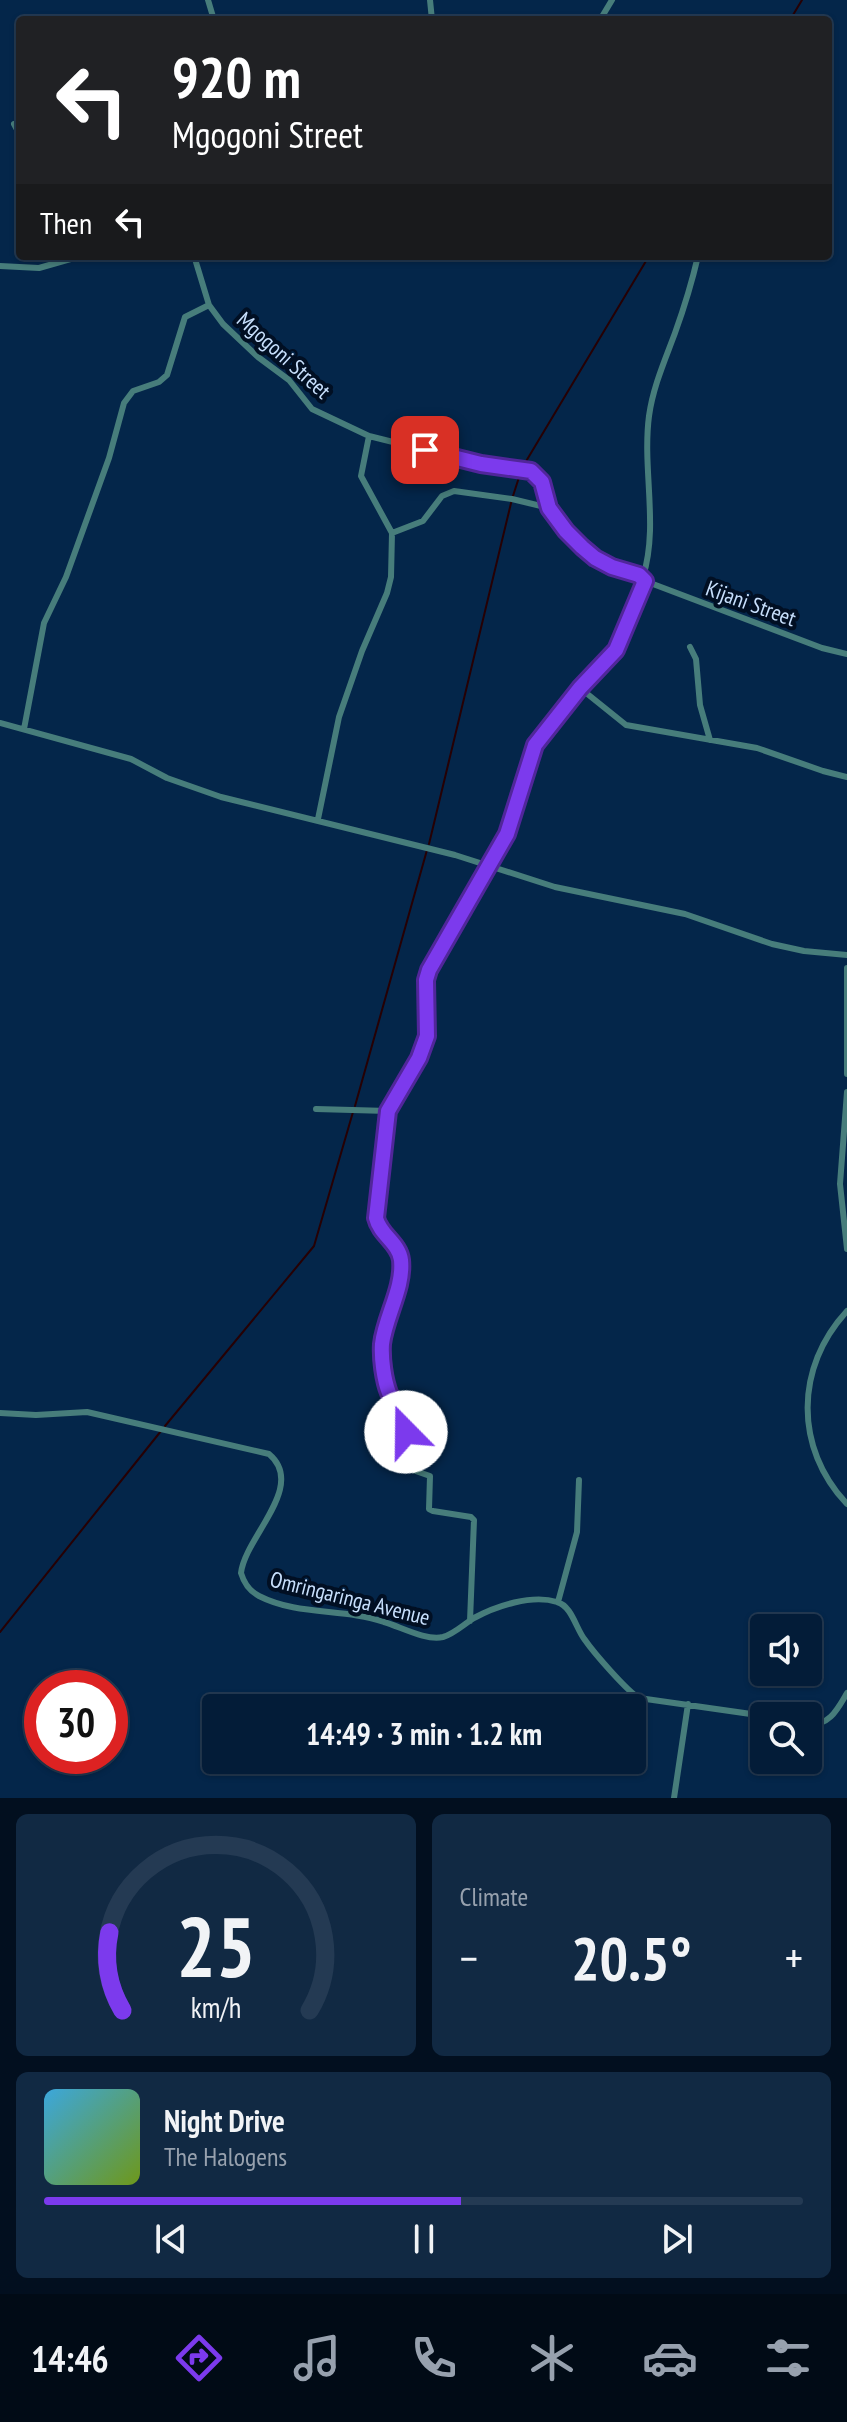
<!DOCTYPE html>
<html lang="en">
<head>
<meta charset="utf-8">
<style>
	body { margin:0; font-family:"PT Sans Narrow",sans-serif; background:#112943; color:#f1f3f6; height:100vh; display:flex; flex-direction:column; font-size:30px; white-space:nowrap }
	* { box-sizing:border-box; margin:0 }
	p { font-size:26px; color:#97a1ae }
	.icon { flex:none; width:44px; height:44px; fill:none; stroke:currentColor; stroke-width:2; stroke-linecap:round; stroke-linejoin:round }
	.map { position:relative; height:1798px; overflow:hidden }
	.details { display:flex; flex-direction:column; gap:16px; padding:16px; background:#020f1f; flex:1 }
	.details>* { flex:none }
	.banner { position:absolute; left:16px; top:16px; width:816px; height:244px; border-radius:8px; box-shadow:0 2px 6px #0004,0 0 0 2px #243a53; background:#202124; color:#fff; overflow:hidden }
	.buttons { position:absolute; left:750px; top:1614px; display:grid; gap:16px }
	.buttons a { display:grid; place-items:center; width:72px; height:72px; border-radius:8px; background:#031c38; box-shadow:0 2px 6px #0004,0 0 0 2px #243a53; font-size:40px }
	.speed { position:absolute; left:24px; top:1670px; display:flex; gap:16px; font-size:40px; font-weight:700; text-align:center }
	.speed>* { display:grid; place-content:center; width:104px; height:104px; border-radius:50%; background:#031c38; box-shadow:0 2px 6px #0004,0 0 0 2px #243a53; line-height:1 }
	.speed .limit { border:12px solid #d22; background:#fff; color:#111 }
	.pin { position:absolute; display:grid; place-items:center; width:68px; height:68px; color:#fff; margin:-34px; border-radius:16px; box-shadow:0 4px 12px #0006 }
	.me { position:absolute; width:88px; margin:-44px; rotate:338deg; stroke-linejoin:round; filter:drop-shadow(0 0 6px #0008) }
	.turn { display:flex; align-items:center; gap:28px; height:168px; padding:0 24px; font-size:36px }
	.turn .icon { width:104px; height:104px; stroke-width:2.5 }
	.turn b { display:block; font-size:56px; line-height:68px }
	.then { display:flex; align-items:center; height:76px; padding:0 24px; background:#0003; gap:16px; font-size:30px }
	.big { font-size:60px; font-weight:700; line-height:1.1 }
	.details .widget { flex:1; display:flex; flex-direction:column; justify-content:center; gap:12px; min-width:0; padding:0 28px; border-radius:12px; background:#112943 }
	.details .dial { align-items:center; gap:0 }
	.dial svg { height:208px; overflow:visible; fill:none; stroke:#243a53; stroke-width:7; stroke-linecap:round; text-anchor:middle }
	.dial text { fill:#f1f3f6; stroke:none }
	.song { display:flex; align-items:center; gap:24px }
	.cover { width:96px; height:96px; border-radius:12px; background:linear-gradient(135deg,hsl(200 70% 55%),hsl(80 70% 35%)) }
	.played { height:8px; border-radius:4px; background:linear-gradient(90deg,#7c3aed 55%,#243a53 55%) }
	.keys { display:flex; justify-content:space-around; direction:ltr }
	.heat { display:flex; justify-content:space-between; align-items:center; font-size:44px; direction:ltr }
	.details .tiles { flex:1; display:grid; gap:16px; grid-template-columns:1fr 1fr }
	.widget:last-child { grid-column:span 2 }
	.trip { position:absolute; left:202px; top:1694px; width:444px; height:80px; border-radius:8px; background:#031c38; box-shadow:0 2px 6px #0004,0 0 0 2px #243a53; font-weight:700; line-height:80px; text-align:center }
	.menu { display:flex; height:128px; justify-content:space-around; align-items:center; background:#010b16; color:#97a1ae }
	.menu .icon { width:56px; height:56px }
	.menu .active { color:#7c3aed }
	.menu b { font-size:36px; color:#f1f3f6 }
	.map>svg:first-child { display:block }
	.lines { fill:none; stroke-linecap:round; stroke-linejoin:round }
	.stream { stroke:#260004; stroke-width:2 }
	.minor { stroke:#477d7b; stroke-width:6 }
	.route-casing { stroke:#51269a; stroke-width:20 }
	.route { stroke:#7c3aed; stroke-width:14 }
	.labels { text-anchor:middle; dominant-baseline:central; stroke-width:8; stroke-linejoin:round; paint-order:stroke }
	.street-label { font-size:22px; fill:#c7dffc; stroke:#010f23 }
</style>
</head>
<body>
<div class="map">
<svg width="847" height="1798" viewBox="0 0 847 1798">
	<rect width="100%" height="100%" fill="#04264a"/>
	<g class="lines">
		<path class="stream" d="M790,20L802,0
			M429,844L512,499L522,468L649,256
			M355,1106L427,850
			M165,1426L314,1246L353,1112
			M0,1632L161,1431"/>
		<path class="minor" d="M208,0L214,20
			M430,0L432,20
			M600,20L612,0
			M14,124L20,135
			M186,256L195,259L209,305L223,324L258,357L289,380L312,409L369,436L481,464L531,471L542,482L549,508L582,547L595,558L612,567L639,575L645,581L616,650L580,688L535,745L507,834L429,970L426,980L427,1036L419,1058L388,1111L376,1218L379,1228L397,1249L401,1258V1270L382,1344L383,1358L390,1394L404,1420L407,1468L430,1476L429,1509L433,1511L471,1517L474,1520L470,1621
			M195,259L223,256
			M0,266L39,268L81,256
			M392,533L423,521L442,496L454,491L512,499L549,508
			M643,577C659,525 642,470 649,416C653,387 665,360 675,333C684,308 692,282 698,256
			M645,581L822,648L847,654
			M690,647L696,659L700,705L710,740
			M580,688L626,725L757,748L823,771L847,777
			M0,723L131,759L167,778L221,797L455,855L555,887L685,914L772,944L804,951L847,955
			M24,729L44,623L66,577L109,458L124,403L133,391L159,382L167,375L185,317L209,305
			M318,819L339,717L362,651L387,593L391,577L392,533L361,476L369,436
			M847,968V1074
			M847,1092L840,1184L847,1249
			M316,1109L388,1111
			M847,1311C795,1367 794,1448 847,1504
			M0,1413L36,1415L87,1412L269,1454C307,1486 245,1537 241,1573C244,1583 249,1591 259,1596C298,1616 344,1608 384,1622C401,1627 426,1641 443,1637C454,1634 464,1624 474,1618C496,1606 532,1594 557,1602C572,1606 576,1629 585,1640C594,1653 627,1691 639,1698L765,1716
			M558,1602L577,1532L579,1480
			M808,1725C830,1725 837,1710 847,1693
			M674,1798L688,1704"/>
	</g>
	<g class="lines">
		<defs>
			<path id="route" d="M406,1432C404,1416 396,1408 389,1393C384,1380 381,1359 382,1344C385,1317 404,1288 401,1260C399,1243 380,1235 376,1218L388,1111L419,1058L427,1036L426,980L429,970L507,834L535,745L580,688L616,650L645,581L639,575L612,567L595,558L582,547L566,531L549,508L542,482L531,471L481,464L425,450"/>
		</defs>
		<use href="#route" class="route-casing"/>
		<use href="#route" class="route"/>
	</g>
	<g class="labels">
		<g class="street-label">
			<text transform="translate(284 355) rotate(42)">Mgogoni Street</text>
			<text transform="translate(751 603) rotate(20)">Kijani Street</text>
			<text transform="translate(350 1598) rotate(14)">Omringaringa Avenue</text>
		</g>
	</g>
</svg>
<div class="buttons">
<a><svg class="icon" aria-label="sound" viewBox="0 0 24 24"><path d="M4 9h4l5-4v14l-5-4H4zM17 9q2 3 0 6"/></svg></a>
<a><svg class="icon" aria-label="search" viewBox="0 0 24 24"><circle cx="10" cy="10" r="6"/><path d="M15 15l6 6"/></svg></a>
</div>
<div class="speed"><div class="limit">30</div></div>
<div class="pin" style="left:425px;top:450px;background:#d93025"><svg class="icon" aria-label="arrive" viewBox="0 0 24 24"><path d="M6 21V4h12l-3 4 3 4H6"/></svg></div>
<svg class="me" style="left:406px;top:1432px" viewBox="-20 -20 40 40"><circle r="19" fill="#fff"/><path d="M0-13L10 11 0 6-10 11z" fill="#7c3aed"/></svg>
<div class="trip">14:49 · 3 min · 1.2 km</div>
<div class="banner">
<div class="turn"><svg class="icon" aria-label="left" viewBox="0 0 24 24"><path d="M17 20v-9H6M10 6l-5 5 5 5"/></svg><div><b>920 m</b>Mgogoni Street</div></div>
<div class="then">Then<svg class="icon" aria-label="left" viewBox="0 0 24 24"><path d="M17 20v-9H6M10 6l-5 5 5 5"/></svg></div>
</div>
</div>
<section class="details">
<div class="tiles">
<div class="widget dial"><svg viewBox="0 0 100 80">
<path d="M14 69A42 42 0 1 1 86 69"/>
<path d="M14 69A42 42 0 0 1 9 39" stroke="#7c3aed"/>
<text x="50" y="56" font-size="32" font-weight="700">25</text>
<text x="50" y="72" font-size="11">km/h</text>
</svg></div>
<div class="widget"><p>Climate</p>
<div class="heat"><a>−</a><b class="big">20.5°</b><a>+</a></div>
</div>
<div class="widget">
<div class="song"><i class="cover"></i><div><b>Night Drive</b><p>The Halogens</p></div></div>
<div class="played"></div>
<div class="keys"><svg class="icon" aria-label="previous" viewBox="0 0 24 24"><path d="M18 5L8 12l10 7zM5 5v14"/></svg><svg class="icon" aria-label="pause" viewBox="0 0 24 24"><path d="M8 5v14M16 5v14"/></svg><svg class="icon" aria-label="next" viewBox="0 0 24 24"><path d="M6 5l10 7-10 7zM19 5v14"/></svg></div>
</div>
</div>
</section>
<nav class="menu">
<b>14:46</b>
<svg class="icon active" aria-label="directions" viewBox="0 0 24 24"><path d="M12 3l9 9-9 9-9-9zM9 14v-3h6M13 9l2 2-2 2"/></svg>
<svg class="icon" aria-label="music" viewBox="0 0 24 24"><path d="M9 18V5l10-2v13"/><circle cx="6" cy="18" r="3"/><circle cx="16" cy="16" r="3"/></svg>
<svg class="icon" aria-label="phone" viewBox="0 0 24 24"><path d="M5 4h4l2 5-3 2q2 4 5 5l2-3 5 2v4C11 20 4 13 5 4z"/></svg>
<svg class="icon" aria-label="climate" viewBox="0 0 24 24"><path d="M12 3v18M4 7l16 10M4 17L20 7"/></svg>
<svg class="icon" aria-label="car" viewBox="0 0 24 24"><path d="M5 17H2v-5l4-1 3-4h7l3 4 3 1v5h-3M9 17h6M6 11h13"/><circle cx="7" cy="17" r="2"/><circle cx="17" cy="17" r="2"/></svg>
<svg class="icon" aria-label="filters" viewBox="0 0 24 24"><path d="M4 7h16M4 17h16"/><circle cx="9" cy="7" r="2"/><circle cx="15" cy="17" r="2"/></svg>
</nav>
</body>
</html>
